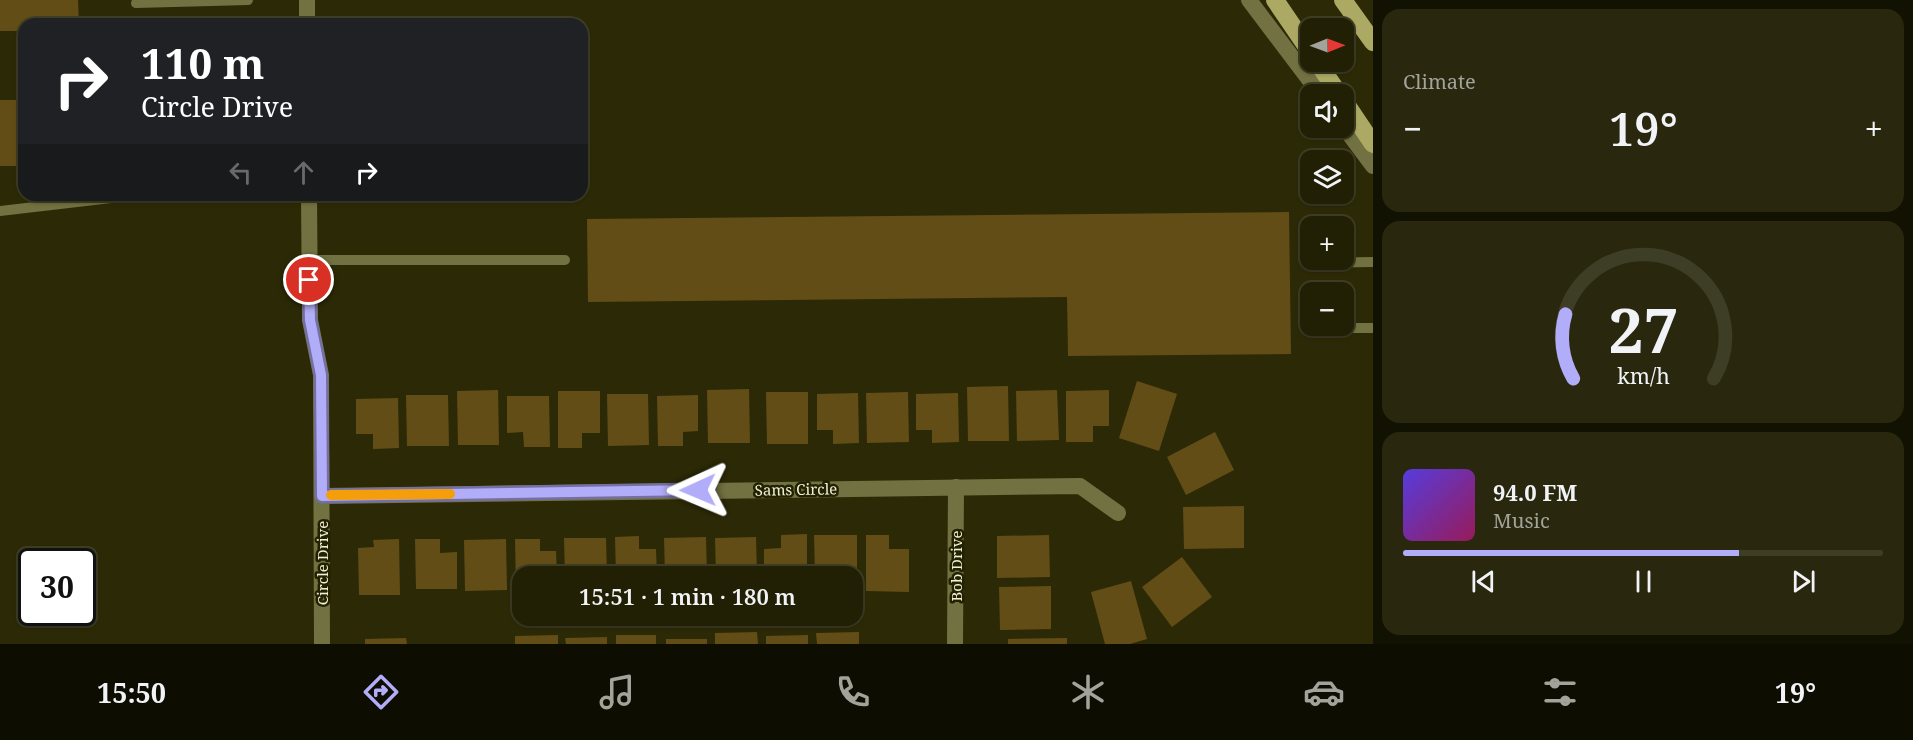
<!DOCTYPE html>
<html lang="en">
<head>
<meta charset="utf-8">
<style>
	body { margin:0; font-family:"Noto Serif",serif; background:#29280e; color:#f1f3f6; height:100vh; display:flex; flex-direction:column; font-size:22px; white-space:nowrap }
	* { box-sizing:border-box; margin:0 }
	p { font-size:20px; color:#a2a39a }
	.icon { flex:none; width:33px; height:33px; fill:none; stroke:currentColor; stroke-width:2; stroke-linecap:round; stroke-linejoin:round }
	.map { position:relative; flex:1; overflow:hidden }
	.drawer { display:flex; flex-direction:column; gap:9px; padding:9px; background:#121202; width:540px }
	.drawer>* { flex:none }
	.banner { position:absolute; left:18px; top:18px; width:570px; height:183px; border-radius:18px; box-shadow:0 2px 4px #0004,0 0 0 2px #3e3e26; background:#202124; color:#fff; overflow:hidden }
	.needle { width:39px; rotate:89deg }
	.buttons { position:absolute; left:1300px; top:18px; display:grid; gap:12px }
	.buttons a { display:grid; place-items:center; width:54px; height:54px; border-radius:12px; background:#212004; box-shadow:0 2px 4px #0004,0 0 0 2px #3e3e26; font-size:30px }
	.speed { position:absolute; left:18px; top:548px; display:flex; gap:12px; font-size:30px; font-weight:700; text-align:center }
	.speed>* { display:grid; place-content:center; width:78px; height:78px; border-radius:50%; background:#212004; box-shadow:0 2px 4px #0004,0 0 0 2px #3e3e26; line-height:1 }
	.speed .limit { border:3px solid #111; border-radius:9px; background:#fff; color:#111 }
	.pin { position:absolute; display:grid; place-items:center; width:51px; height:51px; color:#fff; margin:-26px; border:3px solid #fff; border-radius:50%; box-shadow:0 2px 6px #0007 }
	.me { position:absolute; width:66px; margin:-33px; rotate:269deg; stroke-linejoin:round; filter:drop-shadow(0 0 4px #0008) }
	.turn { display:flex; align-items:center; gap:21px; height:126px; padding:0 24px; font-size:27px }
	.turn .icon { width:78px; height:78px; stroke-width:2.5 }
	.turn b { display:block; font-size:42px; line-height:51px }
	.lanes { display:flex; align-items:center; height:57px; padding:0 24px; background:#0003; justify-content:center; gap:30px; direction:ltr }
	.lanes .off { opacity:.35 }
	.big { font-size:45px; font-weight:600; line-height:1.1 }
	.drawer .card { flex:1; display:flex; flex-direction:column; justify-content:center; gap:9px; min-width:0; padding:0 21px; border-radius:18px; background:#29280e }
	.drawer .dial { align-items:center; gap:0 }
	.dial svg { height:156px; overflow:visible; fill:none; stroke:#3e3e26; stroke-width:7; stroke-linecap:round; text-anchor:middle }
	.dial text { fill:#f1f3f6; stroke:none }
	.song { display:flex; align-items:center; gap:18px }
	.cover { width:72px; height:72px; border-radius:9px; background:linear-gradient(135deg,hsl(250 70% 55%),hsl(330 70% 35%)) }
	.played { height:6px; border-radius:3px; background:linear-gradient(90deg,#b2adf9 70%,#3e3e26 70%) }
	.keys { display:flex; justify-content:space-around; direction:ltr }
	.heat { display:flex; justify-content:space-between; align-items:center; font-size:33px; direction:ltr }
	.trip { position:absolute; left:512px; top:566px; width:351px; height:60px; border-radius:18px; background:#212004; box-shadow:0 2px 4px #0004,0 0 0 2px #3e3e26; font-weight:600; line-height:60px; text-align:center }
	.tab-bar { display:flex; height:96px; justify-content:space-around; align-items:center; background:#0d0d02; color:#a2a39a }
	.tab-bar .icon { width:42px; height:42px }
	.tab-bar .selected { color:#b2adf9 }
	.tab-bar b { font-size:27px; color:#f1f3f6 }
	main { display:flex; flex:1; min-height:0 }
	.map>svg:first-child { display:block }
	.building { fill:#624d17 }
	.lines { fill:none; stroke-linecap:round; stroke-linejoin:round }
	.service { stroke:#727141; stroke-width:10 }
	.minor { stroke:#727141; stroke-width:16 }
	.secondary { stroke:#727141; stroke-width:16 }
	.motorway { stroke:#aba963; stroke-width:18 }
	.route-casing { stroke:#7470a2; stroke-width:15 }
	.route { stroke:#b2adf9; stroke-width:10 }
	.slow { stroke:#f59e0b; stroke-width:10 }
	.labels { text-anchor:middle; dominant-baseline:central; stroke-width:5; stroke-linejoin:round; paint-order:stroke }
	.street-label { font-size:15px; fill:#f0f0d6; stroke:#222100 }
</style>
</head>
<body>
<main>
<div class="map">
<svg width="1373" height="644" viewBox="0 0 1373 644">
	<rect width="100%" height="100%" fill="#2c2a06"/>
	<path class="building" d="M0,0H78L79,24H24V31H0Z
		M0,100H24V166H0Z
		M1289,212L1291,354L1068,356L1067,297L588,302L587,219Z
		M1137,381L1177,394L1159,451L1119,438Z
		M1008,386L1009,441H968L967,387Z
		M749,389L750,443H708L707,390Z
		M498,390L499,445H458L457,391Z
		M1057,390L1059,440L1017,441L1016,391Z
		M1109,390V426H1093V442H1066V391Z
		M558,391H600V433H582V448H558Z
		M766,392H808V444H767Z
		M908,392L909,442L867,443L866,393Z
		M858,393L859,443L833,444V430H817V394Z
		M958,393L959,442L932,443V430H916V394Z
		M607,394H648L649,445L608,446Z
		M406,395H448L449,446H407Z
		M698,395V431L683,432V446H658L657,396Z
		M507,396H549L550,447H524L523,432L507,433Z
		M398,398L399,448L373,449V434H356V399Z
		M1215,432L1234,470L1186,495L1167,457Z
		M1244,506V548L1184,549L1183,507Z
		M807,534V576H764V549L781,548V535Z
		M814,535H857V583H852V576H815Z
		M866,535H889V549H909V592L866,591Z
		M1049,535L1050,577L997,578V536Z
		M639,536V549H656L657,576H616L615,537Z
		M706,537L707,576H665L664,538Z
		M756,537L757,576H716L715,538Z
		M564,538H606L607,576H565Z
		M399,539L400,595H359L358,548L374,547L373,540Z
		M415,539H440V553L457,552V589H416Z
		M506,539L507,590L465,591L464,540Z
		M515,539H540V551H556L557,576H522V588L516,589Z
		M1182,557L1212,597L1172,627L1142,587Z
		M1131,581L1147,639L1130,644H1105L1091,592Z
		M1051,586V629L1000,630L999,587Z
		M757,632L758,644H715V633Z
		M859,632V644H817L816,633Z
		M558,635V644H515V636Z
		M616,635H656V644H616Z
		M808,635V644H766V636Z
		M607,637V644H566L565,638Z
		M406,638L407,644H365V639Z
		M1067,638V644H1008V639Z
		M666,639H707V644H666Z"/>
	<g class="lines">
		<path class="service" d="M136,3L248,0
			M0,211L137,195
			M309,260H565
			M1311,263L1373,262
			M1314,328H1373"/>
		<path class="minor" d="M307,0V24
			M309,195L310,320L321,375L322,644
			M322,496L1080,486L1118,513
			M955,644L956,487"/>
		<path class="secondary" d="M1249,0L1320,94
			M1344,127L1373,166"/>
		<path class="motorway" d="M1275,0L1311,53
			M1343,0L1373,42
			M1317,62L1339,94
			M1344,101L1373,144"/>
	</g>
	<g class="lines">
		<defs>
			<path id="route" d="M309,280L310,320L321,375L322,496L698,490"/>
		</defs>
		<use href="#route" class="route-casing"/>
		<use href="#route" class="route"/>
		<path class="slow" d="M331,495L450,494"/>
	</g>
	<g class="labels">
		<g class="street-label">
			<text transform="translate(796 489) rotate(-1)">Sams Circle</text>
			<text transform="translate(322 563) rotate(-90)">Circle Drive</text>
			<text transform="translate(956 566) rotate(-90)">Bob Drive</text>
		</g>
	</g>
</svg>
<div class="buttons">
<a><svg class="needle" viewBox="-14 -14 28 28"><path d="M0-13l5 13h-10z" fill="#e53935"/><path d="M0 13l5-13h-10z" fill="#a2a39a"/></svg></a>
<a><svg class="icon" aria-label="sound" viewBox="0 0 24 24"><path d="M4 9h4l5-4v14l-5-4H4zM17 9q2 3 0 6"/></svg></a>
<a><svg class="icon" aria-label="layers" viewBox="0 0 24 24"><path d="M12 4l9 5-9 5-9-5zM3 14l9 5 9-5"/></svg></a>
<a>+</a>
<a>−</a>
</div>
<div class="speed"><div class="limit">30</div></div>
<div class="pin" style="left:309px;top:280px;background:#d93025"><svg class="icon" aria-label="arrive" viewBox="0 0 24 24"><path d="M6 21V4h12l-3 4 3 4H6"/></svg></div>
<svg class="me" style="left:698px;top:490px" viewBox="-20 -20 40 40"><path d="M0-17L14 15 0 8-14 15z" fill="#b2adf9" stroke="#fff" stroke-width="4"/></svg>
<div class="trip">15:51 · 1 min · 180 m</div>
<div class="banner">
<div class="turn"><svg class="icon" aria-label="right" viewBox="0 0 24 24"><path d="M7 20v-9h11M14 6l5 5-5 5"/></svg><div><b>110 m</b>Circle Drive</div></div>
<div class="lanes"><svg class="icon off" aria-label="left" viewBox="0 0 24 24"><path d="M17 20v-9H6M10 6l-5 5 5 5"/></svg><svg class="icon off" aria-label="ahead" viewBox="0 0 24 24"><path d="M12 20V5M6 11l6-6 6 6"/></svg><svg class="icon" aria-label="right" viewBox="0 0 24 24"><path d="M7 20v-9h11M14 6l5 5-5 5"/></svg></div>
</div>
</div>
<section class="drawer">
<div class="card"><p>Climate</p>
<div class="heat"><a>−</a><b class="big">19°</b><a>+</a></div>
</div>
<div class="card dial"><svg viewBox="0 0 100 80">
<path d="M14 69A42 42 0 1 1 86 69"/>
<path d="M14 69A42 42 0 0 1 10 36" stroke="#b2adf9"/>
<text x="50" y="56" font-size="32" font-weight="700">27</text>
<text x="50" y="72" font-size="11">km/h</text>
</svg></div>
<div class="card">
<div class="song"><i class="cover"></i><div><b>94.0 FM</b><p>Music</p></div></div>
<div class="played"></div>
<div class="keys"><svg class="icon" aria-label="previous" viewBox="0 0 24 24"><path d="M18 5L8 12l10 7zM5 5v14"/></svg><svg class="icon" aria-label="pause" viewBox="0 0 24 24"><path d="M8 5v14M16 5v14"/></svg><svg class="icon" aria-label="next" viewBox="0 0 24 24"><path d="M6 5l10 7-10 7zM19 5v14"/></svg></div>
</div>
</section>
</main>
<nav class="tab-bar">
<b>15:50</b>
<svg class="icon selected" aria-label="directions" viewBox="0 0 24 24"><path d="M12 3l9 9-9 9-9-9zM9 14v-3h6M13 9l2 2-2 2"/></svg>
<svg class="icon" aria-label="music" viewBox="0 0 24 24"><path d="M9 18V5l10-2v13"/><circle cx="6" cy="18" r="3"/><circle cx="16" cy="16" r="3"/></svg>
<svg class="icon" aria-label="phone" viewBox="0 0 24 24"><path d="M5 4h4l2 5-3 2q2 4 5 5l2-3 5 2v4C11 20 4 13 5 4z"/></svg>
<svg class="icon" aria-label="climate" viewBox="0 0 24 24"><path d="M12 3v18M4 7l16 10M4 17L20 7"/></svg>
<svg class="icon" aria-label="car" viewBox="0 0 24 24"><path d="M5 17H2v-5l4-1 3-4h7l3 4 3 1v5h-3M9 17h6M6 11h13"/><circle cx="7" cy="17" r="2"/><circle cx="17" cy="17" r="2"/></svg>
<svg class="icon" aria-label="filters" viewBox="0 0 24 24"><path d="M4 7h16M4 17h16"/><circle cx="9" cy="7" r="2"/><circle cx="15" cy="17" r="2"/></svg>
<b>19°</b>
</nav>
</body>
</html>
